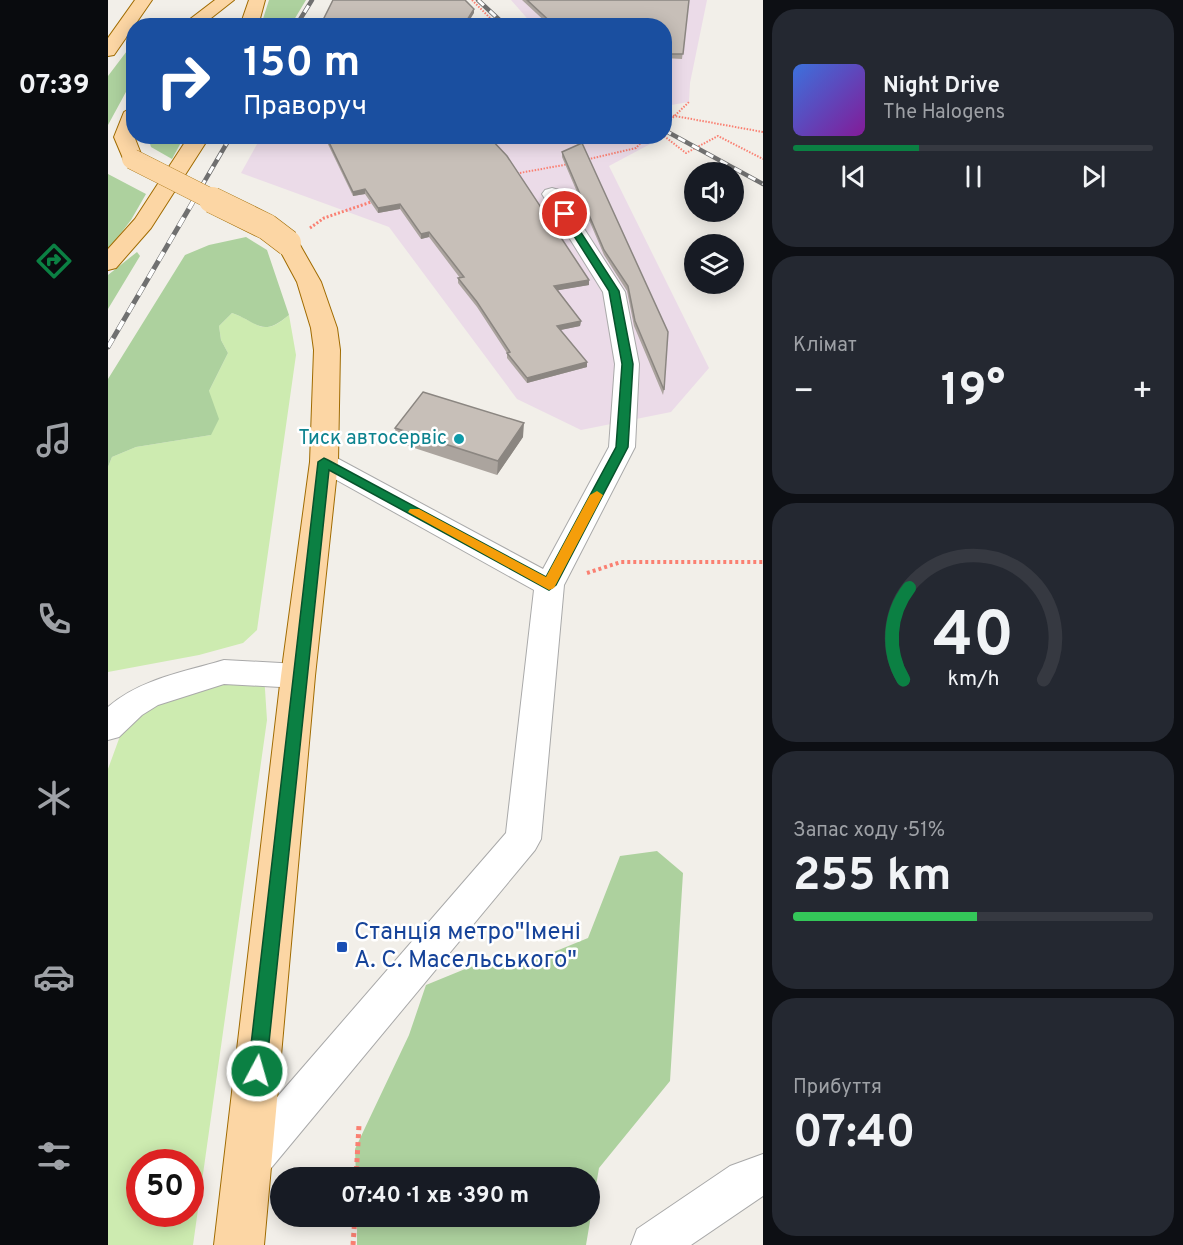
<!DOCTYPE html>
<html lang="uk">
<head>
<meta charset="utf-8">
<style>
	body { margin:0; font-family:Overpass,sans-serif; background:#242831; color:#f1f3f6; height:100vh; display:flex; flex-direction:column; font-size:22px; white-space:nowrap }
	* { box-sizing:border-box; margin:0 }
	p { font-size:20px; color:#9ea1a6 }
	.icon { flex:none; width:33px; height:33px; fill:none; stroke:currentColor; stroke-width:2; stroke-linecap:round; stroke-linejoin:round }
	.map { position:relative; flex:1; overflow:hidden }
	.panel { display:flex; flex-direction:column; gap:9px; padding:9px; background:#0d0f14; width:420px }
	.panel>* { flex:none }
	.banner { position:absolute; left:18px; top:18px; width:546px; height:126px; border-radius:24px; box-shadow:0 3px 15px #0003; background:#1a4fa0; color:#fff; overflow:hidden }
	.fabs { position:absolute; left:576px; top:162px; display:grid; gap:12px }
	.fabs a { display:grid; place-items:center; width:60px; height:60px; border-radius:50%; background:#171b24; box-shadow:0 3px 15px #0003; font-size:30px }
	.speed { position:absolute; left:18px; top:1149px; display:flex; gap:12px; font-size:30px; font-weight:700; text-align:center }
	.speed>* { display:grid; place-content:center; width:78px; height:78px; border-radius:50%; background:#171b24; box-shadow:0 3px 15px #0003; line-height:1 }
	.speed .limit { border:9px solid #d22; background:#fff; color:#111 }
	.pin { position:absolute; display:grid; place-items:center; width:51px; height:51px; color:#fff; margin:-26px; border:3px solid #fff; border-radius:50%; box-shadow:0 2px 6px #0007 }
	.me { position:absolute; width:66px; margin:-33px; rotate:6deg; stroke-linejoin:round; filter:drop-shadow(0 0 4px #0008) }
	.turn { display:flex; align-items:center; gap:21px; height:126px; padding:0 18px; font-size:27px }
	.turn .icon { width:78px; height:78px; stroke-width:2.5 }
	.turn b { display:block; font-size:42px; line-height:51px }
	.big { font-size:45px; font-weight:700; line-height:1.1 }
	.panel .widget { flex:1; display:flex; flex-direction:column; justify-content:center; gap:9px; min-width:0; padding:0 21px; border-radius:24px; background:#242831 }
	.panel .dial { align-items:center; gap:0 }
	.dial svg { height:156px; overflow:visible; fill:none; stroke:#363941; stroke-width:7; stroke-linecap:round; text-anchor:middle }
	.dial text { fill:#f1f3f6; stroke:none }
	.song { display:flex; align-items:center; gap:18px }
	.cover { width:72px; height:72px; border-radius:9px; background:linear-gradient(135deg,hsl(220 70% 55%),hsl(290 70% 35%)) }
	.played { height:6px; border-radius:3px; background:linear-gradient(90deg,#0b8043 35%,#363941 35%) }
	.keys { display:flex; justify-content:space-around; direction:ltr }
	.heat { display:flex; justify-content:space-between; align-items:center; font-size:33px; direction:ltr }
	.charge { height:9px; border-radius:4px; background:linear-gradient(90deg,#34c759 51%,#363941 0) }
	.trip { position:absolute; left:162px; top:1167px; width:330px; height:60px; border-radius:30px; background:#171b24; box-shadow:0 3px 15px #0003; font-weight:700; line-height:60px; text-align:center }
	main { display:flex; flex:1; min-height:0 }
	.dock { display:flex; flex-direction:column; width:108px; justify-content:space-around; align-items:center; background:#090b0e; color:#9ea1a6 }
	.dock .icon { width:42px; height:42px }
	.dock .selected { color:#0b8043 }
	.dock b { font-size:27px; color:#f1f3f6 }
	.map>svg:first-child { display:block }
	.industrial { fill:#ebdbe8 }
	.grass { fill:#cdebb0; fill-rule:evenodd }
	.forest { fill:#add19e }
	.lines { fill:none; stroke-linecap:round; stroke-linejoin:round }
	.minor-casing { stroke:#a9a9a9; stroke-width:2 }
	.major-casing { stroke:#a06b00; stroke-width:2 }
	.path-far3 { stroke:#fa8072; stroke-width:2; stroke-dasharray:1.5 1.5; stroke-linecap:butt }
	.path-far2 { stroke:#fa8072; stroke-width:3; stroke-dasharray:2 2; stroke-linecap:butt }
	.path-far1 { stroke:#fa8072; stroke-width:4; stroke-dasharray:3 3; stroke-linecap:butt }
	.path { stroke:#fa8072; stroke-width:5; stroke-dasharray:4 4; stroke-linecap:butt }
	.minor { fill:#fff; fill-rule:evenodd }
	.major { fill:#fcd6a4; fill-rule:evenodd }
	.rail-far1-casing { stroke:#707070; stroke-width:4.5 }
	.rail-casing { stroke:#707070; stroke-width:5 }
	.rail-far1 { stroke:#fff; stroke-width:3; stroke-dasharray:8; stroke-linecap:butt }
	.rail { stroke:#fff; stroke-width:4; stroke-dasharray:10; stroke-linecap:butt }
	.major-bridge-far1-casing { stroke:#a06b00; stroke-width:21; stroke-linecap:butt }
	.major-bridge-casing { stroke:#a06b00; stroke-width:27; stroke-linecap:butt }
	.major-bridge-far1 { stroke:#fcd6a4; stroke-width:20 }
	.major-bridge { stroke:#fcd6a4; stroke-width:26 }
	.wall { fill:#aba49e }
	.shaded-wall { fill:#8b8681 }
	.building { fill:#c7bfb8; stroke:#8b8681; stroke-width:1.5 }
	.route { fill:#0b8043; stroke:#07532c; stroke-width:1.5 }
	.slow { fill:#f59e0b }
	.culture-dot { fill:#0f9aa8; stroke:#fff; stroke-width:2 }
	.transit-dot { fill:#1a4fb4; stroke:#fff; stroke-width:2 }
	.labels { text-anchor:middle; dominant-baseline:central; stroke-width:5; stroke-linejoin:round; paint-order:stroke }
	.culture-label { font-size:20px; fill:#0d838f; stroke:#fff; text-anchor:end }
	.near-transit-label { font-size:24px; fill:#164399; stroke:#fff; text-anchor:start }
</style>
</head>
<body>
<main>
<nav class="dock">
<b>07:39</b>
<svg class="icon selected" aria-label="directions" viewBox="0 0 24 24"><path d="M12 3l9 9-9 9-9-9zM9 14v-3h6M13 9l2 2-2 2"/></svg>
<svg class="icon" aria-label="music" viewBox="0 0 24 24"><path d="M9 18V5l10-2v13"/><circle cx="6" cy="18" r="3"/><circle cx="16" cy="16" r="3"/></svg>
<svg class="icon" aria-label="phone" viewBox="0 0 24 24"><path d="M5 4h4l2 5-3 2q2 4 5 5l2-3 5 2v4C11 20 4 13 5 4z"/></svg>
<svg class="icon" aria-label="climate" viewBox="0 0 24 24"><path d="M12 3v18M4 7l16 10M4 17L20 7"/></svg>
<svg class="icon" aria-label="car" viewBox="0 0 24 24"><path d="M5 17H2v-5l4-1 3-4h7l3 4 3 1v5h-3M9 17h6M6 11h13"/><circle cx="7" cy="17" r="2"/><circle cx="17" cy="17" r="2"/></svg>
<svg class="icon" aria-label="filters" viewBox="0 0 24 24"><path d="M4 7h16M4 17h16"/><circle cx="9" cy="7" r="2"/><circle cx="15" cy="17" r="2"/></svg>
</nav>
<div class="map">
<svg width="655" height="1245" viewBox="0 0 655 1245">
	<rect width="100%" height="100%" fill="#f2efe9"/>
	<path class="industrial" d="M403,0H599L582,83L581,102L557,106L556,26L425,25Z
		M153,137H537L546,142L501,166L601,368L563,412L473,430L409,399L281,227L133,173Z"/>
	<path class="grass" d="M124,313C152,323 154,338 181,315L188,355L149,630L135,643L91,655L0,672V467L4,457L28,447L103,435L101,391L120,353L113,340L111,326Z
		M156,674L159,720L85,1245H0V769L23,706ZM32,1162H82V1214H32Z"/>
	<path class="forest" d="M161,0H198L183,25H153Z
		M25,43V79L0,125V76Z
		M40,137V136L76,137L64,159L43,147Z
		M0,174L38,194L23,220L0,250Z
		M138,237L159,250L181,315C153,338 152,323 124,313L111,326L113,340L120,353L101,391L111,419L103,435L28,447L4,457L0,467V379L77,255L101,245Z
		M29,252L32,256L0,309V275Z
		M549,851L575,873L562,1081L491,1168L478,1245H249V1217L482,1216V1178L248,1177L247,1149L301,1035L318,985L362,967L431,958L480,938L512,856Z"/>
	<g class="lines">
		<defs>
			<path id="minor" d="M444,188L451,190L517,292L531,364L527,447L456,585L433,839L427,850L154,1179L139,1185L124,1179L118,1164L124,1149L398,833L426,590L207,468L203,462L207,456L216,453L225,456L435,569L501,447L507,364L495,292L434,194L437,190Z
				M116,660L190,664L201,667L206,676L201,685L190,688L116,684L50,705L34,715L11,737L0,740V707C32,679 76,672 116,660Z
				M655,1154V1196L583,1245H523L529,1229L622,1166Z"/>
			<path id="major" d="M27,0H44L6,55L0,56V38Z
				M107,0H126L93,26H73Z
				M141,0H157L150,26H132Z
				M26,106V136L35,159L31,163H17L6,137L16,112Z
				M81,136H102L43,228L8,268L0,270V249L27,219Z
				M180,236L188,238L213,282L229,328L232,350L230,462L207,676L156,1245H106L173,676L202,462L206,350L203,328L189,282L168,243L172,238Z"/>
		</defs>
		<use href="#minor" class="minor-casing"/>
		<use href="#major" class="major-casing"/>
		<path class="path-far3" d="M364,0L390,26
			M556,114L655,132
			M556,126L581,102
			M556,136L578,153L610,136L655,159
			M477,160L528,148L539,136
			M406,174L461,164"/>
		<path class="path-far2" d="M202,228L216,218L266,201"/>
		<path class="path-far1" d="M479,573L513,562H655"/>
		<path class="path" d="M248,1178L251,1125
			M245,1245L247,1216"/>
		<use href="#minor" class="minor"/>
		<use href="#major" class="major"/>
		<defs>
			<path id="rail-far1" d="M370,0L398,26
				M188,26L204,0
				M556,130L655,184
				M85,201L123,136"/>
			<path id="rail" d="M0,347L86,200"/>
		</defs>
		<use href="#rail-far1" class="rail-far1-casing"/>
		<use href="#rail" class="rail-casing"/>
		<use href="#rail-far1" class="rail-far1"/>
		<use href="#rail" class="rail"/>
		<defs>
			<path id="major-bridge-far1" d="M24,159L107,201"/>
			<path id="major-bridge" d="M104,200L159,227L180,243"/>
		</defs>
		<use href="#major-bridge-far1" class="major-bridge-far1-casing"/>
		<use href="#major-bridge" class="major-bridge-casing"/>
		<use href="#major-bridge-far1" class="major-bridge-far1"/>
		<use href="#major-bridge" class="major-bridge"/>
	</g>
	<path class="wall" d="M414,0H581L574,59L556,58V26H442Z
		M216,136H440L387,143L481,280V285L450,290L473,321L472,326L452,330L479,367L419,383L399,358V353L369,307L350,283V278H352L321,237L313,239L292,209L270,213L257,194L245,196Z
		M474,143L556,390L555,395L526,326L519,291L496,255L454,157V152Z
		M287,428L415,437L389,475L288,442Z"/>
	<path class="shaded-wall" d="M366,9V13L358,26L356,25Z
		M403,136H440L383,144V139Z
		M257,189V194L245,196V192Z
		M292,204V209L270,213V208Z
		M321,232V237L313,239V234Z
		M481,280V285L446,291V286Z
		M473,321L472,326L448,331L449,326Z
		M479,362V367L419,383V378Z
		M416,423L415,437L389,475L390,461Z"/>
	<path class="building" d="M225,0H357L366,9L356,25L357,26H212Z
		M419,0H581L575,54H556V26H447Z
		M218,136H403L383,139L399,156L481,280L446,286L473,321L449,326L479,362L419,378L399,353L402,352L369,302L350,278L356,277L321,232L313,234L292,204L270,208L257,189L245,192Z
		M474,143L560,332L556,390L527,321L520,286L496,250L454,152Z
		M315,392L416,423L390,461L287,428Z"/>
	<path class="route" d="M457,211L461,214L511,291L525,364L520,447L448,585L441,590L221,470L158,1071L156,1077L149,1080L143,1077L140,1071L210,462L216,458L220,460L438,577L508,447L514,364L501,291L452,214Z"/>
	<path class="slow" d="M489,491L495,495L446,588L441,590L300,512L302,509H311L438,577L482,495Z"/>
	<circle class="culture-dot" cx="351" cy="439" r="6"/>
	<rect class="transit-dot" x="228" y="941" width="12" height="12" rx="3"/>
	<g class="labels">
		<g class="culture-label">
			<text x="339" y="439">Тиск автосервіс</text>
		</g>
		<g class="near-transit-label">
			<text x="246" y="933">Станція метро"Імені<tspan x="246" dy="28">А. С. Масельського"</tspan></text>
		</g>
	</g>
</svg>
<div class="fabs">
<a><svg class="icon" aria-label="sound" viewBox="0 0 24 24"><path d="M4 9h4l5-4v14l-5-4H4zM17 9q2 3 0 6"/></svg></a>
<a><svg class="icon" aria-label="layers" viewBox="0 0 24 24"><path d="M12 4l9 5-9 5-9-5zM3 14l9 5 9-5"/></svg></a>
</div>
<div class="speed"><div class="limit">50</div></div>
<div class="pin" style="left:457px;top:214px;background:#d93025"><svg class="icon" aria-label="arrive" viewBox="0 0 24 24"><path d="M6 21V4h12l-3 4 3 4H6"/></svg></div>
<svg class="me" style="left:149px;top:1071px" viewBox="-20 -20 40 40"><circle r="17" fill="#0b8043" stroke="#fff" stroke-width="3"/><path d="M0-11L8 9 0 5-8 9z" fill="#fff"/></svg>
<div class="trip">07:40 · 1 хв · 390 m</div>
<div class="banner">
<div class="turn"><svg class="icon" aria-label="right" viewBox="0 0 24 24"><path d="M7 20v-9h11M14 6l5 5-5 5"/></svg><div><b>150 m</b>Праворуч</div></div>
</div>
</div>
<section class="panel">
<div class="widget">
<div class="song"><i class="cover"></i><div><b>Night Drive</b><p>The Halogens</p></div></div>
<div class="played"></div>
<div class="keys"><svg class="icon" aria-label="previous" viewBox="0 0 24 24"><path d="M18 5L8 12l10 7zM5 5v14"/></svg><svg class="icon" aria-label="pause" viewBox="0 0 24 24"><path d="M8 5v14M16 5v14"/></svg><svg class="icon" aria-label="next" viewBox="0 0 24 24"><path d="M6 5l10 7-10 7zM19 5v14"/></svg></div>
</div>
<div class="widget"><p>Клімат</p>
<div class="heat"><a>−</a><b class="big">19°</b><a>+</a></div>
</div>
<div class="widget dial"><svg viewBox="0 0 100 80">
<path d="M14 69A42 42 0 1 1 86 69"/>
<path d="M14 69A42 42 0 0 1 17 22" stroke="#0b8043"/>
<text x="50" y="56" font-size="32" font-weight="700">40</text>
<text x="50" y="72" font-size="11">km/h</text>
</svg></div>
<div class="widget"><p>Запас ходу · 51%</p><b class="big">255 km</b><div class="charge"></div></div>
<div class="widget"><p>Прибуття</p><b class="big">07:40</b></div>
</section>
</main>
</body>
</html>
